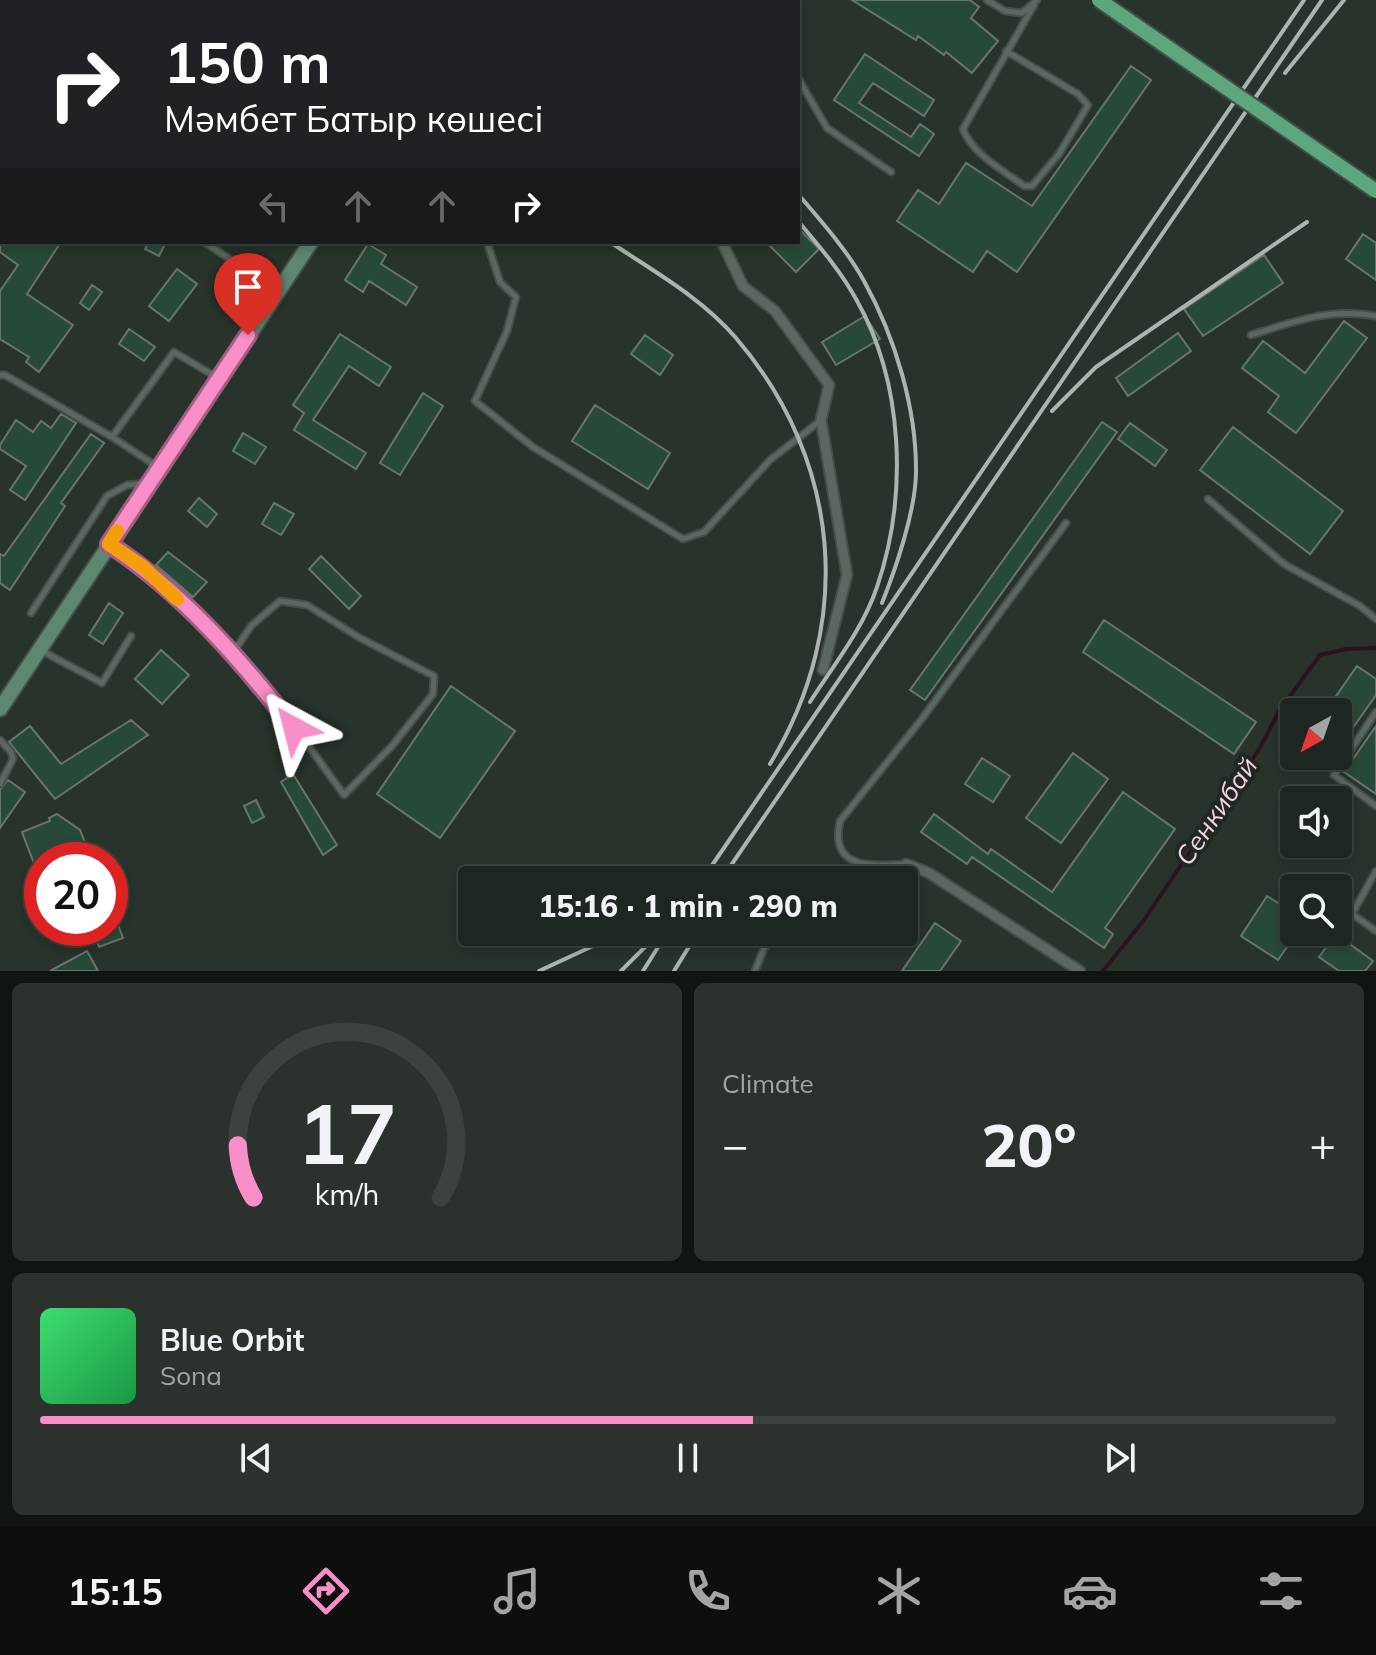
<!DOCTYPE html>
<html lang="en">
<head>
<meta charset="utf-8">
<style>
	body { margin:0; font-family:Mulish,sans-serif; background:#2b322e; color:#f1f3f6; height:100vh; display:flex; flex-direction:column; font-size:30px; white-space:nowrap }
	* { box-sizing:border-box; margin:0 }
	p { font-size:26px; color:#a1a5a5 }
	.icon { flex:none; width:44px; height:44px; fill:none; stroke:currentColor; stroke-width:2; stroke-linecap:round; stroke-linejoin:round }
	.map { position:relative; height:971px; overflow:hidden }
	.drawer { display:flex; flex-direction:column; gap:12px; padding:12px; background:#101512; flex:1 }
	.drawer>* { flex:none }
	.hud { position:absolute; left:0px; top:0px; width:800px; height:244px; box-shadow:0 4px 12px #0003,0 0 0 2px #3c433f; background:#202124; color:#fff; overflow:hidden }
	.needle { width:52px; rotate:220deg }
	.buttons { position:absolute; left:1280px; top:698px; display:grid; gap:16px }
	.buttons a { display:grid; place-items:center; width:72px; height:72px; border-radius:8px; background:#1e2621; box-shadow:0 4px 12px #0003,0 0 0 2px #3c433f; font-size:40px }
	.speed { position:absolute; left:24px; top:842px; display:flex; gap:16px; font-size:40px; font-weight:700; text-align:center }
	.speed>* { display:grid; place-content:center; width:104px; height:104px; border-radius:50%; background:#1e2621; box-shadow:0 4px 12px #0003,0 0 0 2px #3c433f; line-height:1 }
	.speed .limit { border:12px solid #d22; background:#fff; color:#111 }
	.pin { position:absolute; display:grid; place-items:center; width:68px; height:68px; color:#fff; margin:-82px -34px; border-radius:50% 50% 50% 0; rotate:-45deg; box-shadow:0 0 8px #0007 }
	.pin .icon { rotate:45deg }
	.me { position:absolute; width:88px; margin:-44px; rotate:322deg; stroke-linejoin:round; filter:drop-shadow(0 0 6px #0008) }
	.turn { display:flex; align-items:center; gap:28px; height:168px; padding:0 32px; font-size:36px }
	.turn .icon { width:104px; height:104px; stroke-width:2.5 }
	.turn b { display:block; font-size:56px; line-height:68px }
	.lanes { display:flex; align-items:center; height:76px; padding:0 32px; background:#0003; justify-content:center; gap:40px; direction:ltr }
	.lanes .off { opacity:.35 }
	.big { font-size:60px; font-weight:800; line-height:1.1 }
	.drawer .widget { flex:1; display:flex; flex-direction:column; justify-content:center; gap:12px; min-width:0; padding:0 28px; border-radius:12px; background:#2b322e }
	.drawer .dial { align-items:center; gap:0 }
	.dial svg { height:208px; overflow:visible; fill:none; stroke:#3c433f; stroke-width:7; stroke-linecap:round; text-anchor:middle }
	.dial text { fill:#f1f3f6; stroke:none }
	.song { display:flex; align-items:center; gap:24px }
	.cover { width:96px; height:96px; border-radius:12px; background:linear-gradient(135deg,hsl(140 70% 55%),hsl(140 70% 35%)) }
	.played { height:8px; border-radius:4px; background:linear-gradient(90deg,#f98fc8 55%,#3c433f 55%) }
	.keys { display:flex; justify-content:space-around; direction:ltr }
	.heat { display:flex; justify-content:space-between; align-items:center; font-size:44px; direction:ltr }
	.drawer .tiles { flex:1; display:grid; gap:12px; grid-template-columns:1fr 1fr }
	.widget:last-child { grid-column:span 2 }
	.trip { position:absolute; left:458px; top:866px; width:460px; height:80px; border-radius:8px; background:#1e2621; box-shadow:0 4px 12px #0003,0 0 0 2px #3c433f; font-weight:800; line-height:80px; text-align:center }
	.tabs { display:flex; height:128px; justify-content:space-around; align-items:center; background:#0c0f0d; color:#a1a5a5 }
	.tabs .icon { width:56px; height:56px }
	.tabs .selected { color:#f98fc8 }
	.tabs b { font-size:36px; color:#f1f3f6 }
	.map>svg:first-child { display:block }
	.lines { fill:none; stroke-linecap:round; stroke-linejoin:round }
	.stream { stroke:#2e1121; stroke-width:4 }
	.building { fill:#274a38; stroke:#68746d; stroke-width:2 }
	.lane-casing { stroke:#454f49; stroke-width:9 }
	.street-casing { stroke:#454f49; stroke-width:13 }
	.secondary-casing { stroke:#454f49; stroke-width:18 }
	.lane { stroke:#5b6860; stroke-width:5 }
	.street { stroke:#5b6860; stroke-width:9 }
	.secondary { stroke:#5c8770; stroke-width:14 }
	.rail { stroke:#acb4af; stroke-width:4 }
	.primary-bridge-casing { stroke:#454f49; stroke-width:18; stroke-linecap:butt }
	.primary-bridge { stroke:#5ca680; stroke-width:14 }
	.route-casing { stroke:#a25d82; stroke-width:20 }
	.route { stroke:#f98fc8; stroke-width:14 }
	.slow { stroke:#f59e0b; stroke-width:14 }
	.labels { text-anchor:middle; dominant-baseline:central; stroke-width:8; stroke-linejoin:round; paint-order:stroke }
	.water-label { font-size:26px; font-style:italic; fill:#f8d2e4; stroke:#1e2923 }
</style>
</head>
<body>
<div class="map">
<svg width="1376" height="971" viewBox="0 0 1376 971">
	<rect width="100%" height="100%" fill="#28332c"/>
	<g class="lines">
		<path class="stream" d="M1103,971L1144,920L1260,748L1279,711L1320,655L1346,649L1376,648"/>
	</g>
	<path class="building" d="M852,0H970L979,7L971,18L998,41L972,73L946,52L944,55L918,36L916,40Z
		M865,54L934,100L924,116L873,83L859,103L911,137L920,124L934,134L919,156L834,100Z
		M1131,66L1151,80L1017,272L987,251L973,272L897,221L918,190L939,204L966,163L1032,206Z
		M798,228L819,249L796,272L766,242H798Z
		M1363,234L1376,243V280L1346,259Z
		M0,242H61L27,294L73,325L39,372L26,362L29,357L0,339V291L18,265L0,252Z
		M149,242H166L159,256L145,249Z
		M368,244L386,255L381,264L417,287L406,305L369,281L363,292L345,280Z
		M1264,255L1283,283L1203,336L1184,309Z
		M177,269L197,284L169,321L149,306Z
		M92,285L102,292L89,310L80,303Z
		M865,316L880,339L836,365L822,342Z
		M1344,321L1367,338L1296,433L1268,412L1279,396L1242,368L1263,341L1305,373Z
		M129,329L155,347L144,361L119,344Z
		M1178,333L1191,351L1128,396L1116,378Z
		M340,334L391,367L379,386L349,366L313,420L366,453L356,469L294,430L304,413L293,405Z
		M645,335L673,355L660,375L631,354Z
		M423,393L443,406L400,475L380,463Z
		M595,405L670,453L648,489L572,441Z
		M61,414L76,423L25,500L10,490L26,466L0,449V445L16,420L33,432L41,421L51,428Z
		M1102,422L1117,432L925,700L910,690Z
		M1130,423L1167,450L1155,466L1118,439Z
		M1233,427L1343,511L1310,554L1200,470Z
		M243,433L266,447L255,464L233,451Z
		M91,434L104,443L61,503L65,506L10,590L0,583V554L4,556Z
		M199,498L217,514L207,527L188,511Z
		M274,503L294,514L281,535L262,524Z
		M168,552L207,582L193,597L156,565Z
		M321,556L361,596L349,609L309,569Z
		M109,603L123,613L103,644L89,635Z
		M1104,620L1256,722L1234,754L1083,652Z
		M161,650L189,675L162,704L135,679Z
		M1357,666L1376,679V695L1338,749V712H1325Z
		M451,686L515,731L440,838L377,794Z
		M131,720L148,735L55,799L9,742L30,726L61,764Z
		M1376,726V794L1344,772Z
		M1073,753L1108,779L1061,843L1026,818Z
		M982,758L1010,776L993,802L965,784Z
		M293,774L337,845L323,855L281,782Z
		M8,780L25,792L0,828V790Z
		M1123,792L1175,829L1105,928L1113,934L1104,948L972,857L967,864L921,832L934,814L988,854L991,849L1052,892Z
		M256,800L264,817L252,823L244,806Z
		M57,814L80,830L92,860H42L41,882L22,832L50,821L49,818Z
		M1267,896L1286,908L1281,915L1294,924V937L1278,960L1241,936Z
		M111,907L123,938L99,947L92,928H110Z
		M935,923L961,941L940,971H902Z
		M1336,934L1373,961L1365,971H1339L1319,957Z
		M87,951L98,971H50Z"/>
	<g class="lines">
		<defs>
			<path id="lane" d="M740,0L743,2
				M987,0L1005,11L1022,13L1037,0
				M1006,51L1078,94L1088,105L1059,154L1032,186H1024C1004,171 971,153 963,129L1034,5
				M798,78L827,128L891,172
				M204,242L277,290
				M487,242L500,282L516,297L507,331L475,401L533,447L683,539L704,532L770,460L820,421
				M1251,335C1297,321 1327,308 1376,316
				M0,375H5L112,437L159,468
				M112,437L174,352L218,378
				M1208,499L1284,564L1360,606L1376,619
				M111,545L142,566L233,653
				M280,601L307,605L360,638L434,676L433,694L392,746L344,795L310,748L233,653L251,626Z
				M31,613L107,496L127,485L148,483
				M42,651L102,683L131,636
				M1376,712L1334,775L1376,806
				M0,740L11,752L13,759L0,784
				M1376,871L1352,914L1376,931
				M873,880L906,864C872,866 829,870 840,821L921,720L1066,523
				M755,971L764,948L782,932"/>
			<path id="street" d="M722,242L743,286L775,311L829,385L821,420L847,575L823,670
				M906,864L929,873L1080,971"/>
			<path id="secondary" d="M472,2L473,0
				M0,709L311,242"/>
		</defs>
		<use href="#lane" class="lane-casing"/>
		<use href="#street" class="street-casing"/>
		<use href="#secondary" class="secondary-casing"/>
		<use href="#lane" class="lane"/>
		<use href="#street" class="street"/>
		<use href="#secondary" class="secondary"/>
		<path class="rail" d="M1285,73L1344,0
			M798,194C821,221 847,250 864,281C895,337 917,409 916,474C915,512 896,568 882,603
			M798,221C819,246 840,270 856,299C904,383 908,496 877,587C863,629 833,666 810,702
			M610,242C653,271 702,298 736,338C842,462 855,624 770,764
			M1052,411L1096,367L1307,222
			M702,880L1304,0
			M721,880L1322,0
			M539,971L623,932
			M621,971L660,932
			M643,971L660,944
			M674,971L698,932"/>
		<defs>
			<path id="primary-bridge" d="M1099,0L1376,191"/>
		</defs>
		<use href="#primary-bridge" class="primary-bridge-casing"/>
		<use href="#primary-bridge" class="primary-bridge"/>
	</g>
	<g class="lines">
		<defs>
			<path id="route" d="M248,335L109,544C182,592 240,659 294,728"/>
		</defs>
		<use href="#route" class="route-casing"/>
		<use href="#route" class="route"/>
		<path class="slow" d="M117,531L109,544L142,566L177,599"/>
	</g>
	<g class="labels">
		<g class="water-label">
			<text transform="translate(1216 811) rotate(-56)">Сенкибай</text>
		</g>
	</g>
</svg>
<div class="buttons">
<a><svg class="needle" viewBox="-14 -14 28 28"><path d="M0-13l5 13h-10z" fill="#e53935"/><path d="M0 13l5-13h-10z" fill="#a1a5a5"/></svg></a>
<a><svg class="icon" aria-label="sound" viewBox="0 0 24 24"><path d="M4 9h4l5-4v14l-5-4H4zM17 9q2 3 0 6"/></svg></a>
<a><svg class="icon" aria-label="search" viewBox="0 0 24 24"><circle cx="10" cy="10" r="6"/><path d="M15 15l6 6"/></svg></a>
</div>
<div class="speed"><div class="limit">20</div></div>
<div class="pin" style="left:248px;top:335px;background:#d93025"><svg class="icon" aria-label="arrive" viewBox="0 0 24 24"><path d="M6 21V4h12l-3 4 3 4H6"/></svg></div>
<svg class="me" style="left:294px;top:728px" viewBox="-20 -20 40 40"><path d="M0-17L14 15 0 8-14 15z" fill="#f98fc8" stroke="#fff" stroke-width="4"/></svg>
<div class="trip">15:16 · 1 min · 290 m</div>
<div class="hud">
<div class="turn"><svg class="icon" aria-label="right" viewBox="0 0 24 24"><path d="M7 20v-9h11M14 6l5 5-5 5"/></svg><div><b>150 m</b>Мәмбет Батыр көшесі</div></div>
<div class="lanes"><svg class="icon off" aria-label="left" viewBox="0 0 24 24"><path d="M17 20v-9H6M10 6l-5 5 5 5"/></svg><svg class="icon off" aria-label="ahead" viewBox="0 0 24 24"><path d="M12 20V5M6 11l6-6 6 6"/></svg><svg class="icon off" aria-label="ahead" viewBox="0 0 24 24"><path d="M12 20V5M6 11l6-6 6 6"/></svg><svg class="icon" aria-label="right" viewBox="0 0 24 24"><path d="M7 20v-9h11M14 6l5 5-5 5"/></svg></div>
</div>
</div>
<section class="drawer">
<div class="tiles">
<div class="widget dial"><svg viewBox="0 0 100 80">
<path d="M14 69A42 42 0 1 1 86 69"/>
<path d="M14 69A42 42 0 0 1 8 49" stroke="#f98fc8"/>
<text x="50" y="56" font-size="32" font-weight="700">17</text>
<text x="50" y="72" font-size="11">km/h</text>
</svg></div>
<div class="widget"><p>Climate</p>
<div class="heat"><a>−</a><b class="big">20°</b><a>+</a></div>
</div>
<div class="widget">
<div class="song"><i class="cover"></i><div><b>Blue Orbit</b><p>Sona</p></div></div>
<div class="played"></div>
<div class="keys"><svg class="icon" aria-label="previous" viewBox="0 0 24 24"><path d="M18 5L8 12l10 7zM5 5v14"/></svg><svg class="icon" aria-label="pause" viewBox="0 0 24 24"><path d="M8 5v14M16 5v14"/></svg><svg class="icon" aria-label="next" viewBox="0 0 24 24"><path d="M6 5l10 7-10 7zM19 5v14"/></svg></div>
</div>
</div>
</section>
<nav class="tabs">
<b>15:15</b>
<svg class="icon selected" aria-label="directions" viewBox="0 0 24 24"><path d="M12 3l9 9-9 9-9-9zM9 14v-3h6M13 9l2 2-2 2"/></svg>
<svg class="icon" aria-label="music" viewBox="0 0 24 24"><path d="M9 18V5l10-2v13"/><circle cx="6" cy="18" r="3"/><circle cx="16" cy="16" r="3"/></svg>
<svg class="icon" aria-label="phone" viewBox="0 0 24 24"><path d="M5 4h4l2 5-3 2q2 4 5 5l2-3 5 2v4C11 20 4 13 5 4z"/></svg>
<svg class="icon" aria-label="climate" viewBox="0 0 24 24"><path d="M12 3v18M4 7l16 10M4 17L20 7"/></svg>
<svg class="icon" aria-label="car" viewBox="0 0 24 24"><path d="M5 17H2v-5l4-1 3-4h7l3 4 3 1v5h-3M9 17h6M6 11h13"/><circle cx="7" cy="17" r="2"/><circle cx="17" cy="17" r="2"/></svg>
<svg class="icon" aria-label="filters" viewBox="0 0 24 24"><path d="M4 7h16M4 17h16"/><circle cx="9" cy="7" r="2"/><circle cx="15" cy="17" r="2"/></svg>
</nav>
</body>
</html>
